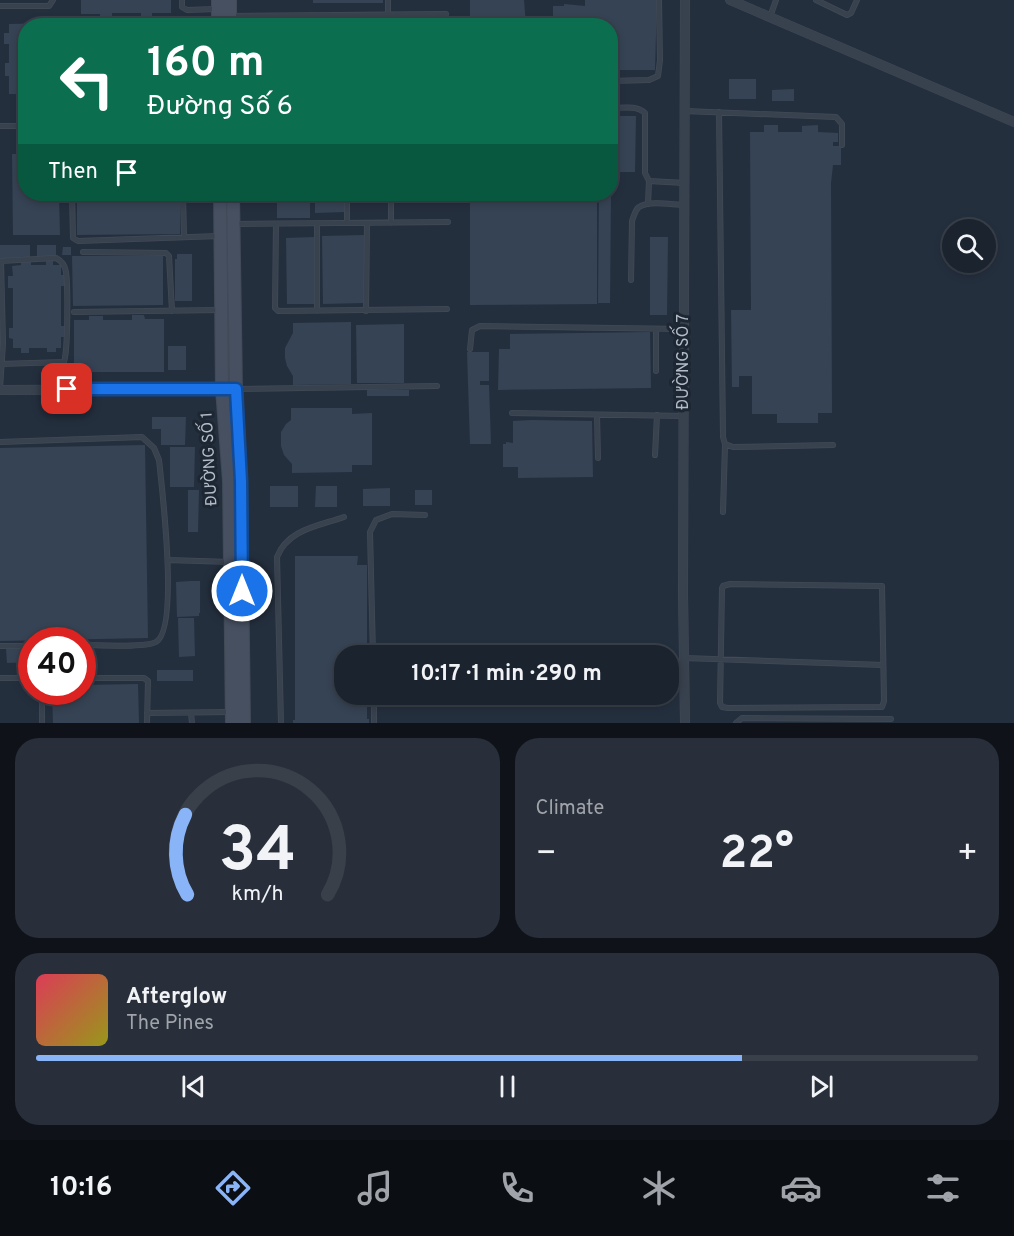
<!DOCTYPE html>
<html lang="en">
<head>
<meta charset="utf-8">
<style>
	body { margin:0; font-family:Overpass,sans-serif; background:#282f3a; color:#f1f3f6; height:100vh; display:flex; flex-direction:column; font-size:22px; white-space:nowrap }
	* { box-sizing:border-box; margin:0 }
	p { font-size:20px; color:#a0a4aa }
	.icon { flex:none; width:33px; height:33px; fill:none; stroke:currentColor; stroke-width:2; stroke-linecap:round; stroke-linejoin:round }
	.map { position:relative; height:723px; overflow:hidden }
	.side { display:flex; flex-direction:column; gap:15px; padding:15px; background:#0f1319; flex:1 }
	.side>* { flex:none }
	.top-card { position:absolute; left:18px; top:18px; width:600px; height:183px; border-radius:24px; box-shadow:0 3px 9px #0003,0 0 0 2px #39404a; background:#0b6e4f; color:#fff; overflow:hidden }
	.tools { position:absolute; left:942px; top:219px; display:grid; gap:12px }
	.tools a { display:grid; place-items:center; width:54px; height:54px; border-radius:50%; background:#1b232e; box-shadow:0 3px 9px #0003,0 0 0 2px #39404a; font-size:30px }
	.speed { position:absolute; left:18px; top:627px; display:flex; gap:12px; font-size:30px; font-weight:700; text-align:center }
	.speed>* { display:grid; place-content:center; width:78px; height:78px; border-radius:50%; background:#1b232e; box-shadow:0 3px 9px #0003,0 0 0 2px #39404a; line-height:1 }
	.speed .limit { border:9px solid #d22; background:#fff; color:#111 }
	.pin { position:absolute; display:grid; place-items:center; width:51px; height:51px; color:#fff; margin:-26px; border-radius:12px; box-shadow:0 3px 9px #0006 }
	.me { position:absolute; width:66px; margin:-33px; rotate:0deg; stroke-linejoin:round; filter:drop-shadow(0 0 4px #0008) }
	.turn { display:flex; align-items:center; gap:21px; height:126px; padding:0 30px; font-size:27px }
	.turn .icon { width:78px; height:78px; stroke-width:2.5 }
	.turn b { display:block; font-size:42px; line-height:51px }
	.then { display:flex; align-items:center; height:57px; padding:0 30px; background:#0003; gap:12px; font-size:22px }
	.big { font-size:45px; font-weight:700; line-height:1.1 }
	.side .tile { flex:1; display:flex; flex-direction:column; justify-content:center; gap:9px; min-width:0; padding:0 21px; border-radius:24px; background:#282f3a }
	.side .dial { align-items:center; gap:0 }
	.dial svg { height:156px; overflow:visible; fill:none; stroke:#39404a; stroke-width:7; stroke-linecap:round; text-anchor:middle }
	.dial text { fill:#f1f3f6; stroke:none }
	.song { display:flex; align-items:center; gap:18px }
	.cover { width:72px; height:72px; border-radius:9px; background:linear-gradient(135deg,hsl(350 70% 55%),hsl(60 70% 35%)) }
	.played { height:6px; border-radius:3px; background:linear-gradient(90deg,#8ab4f8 75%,#39404a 75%) }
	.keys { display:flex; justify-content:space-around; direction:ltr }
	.heat { display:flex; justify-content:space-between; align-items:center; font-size:33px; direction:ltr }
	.side .tiles { flex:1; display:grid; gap:15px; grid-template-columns:1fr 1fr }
	.tile:last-child { grid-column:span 2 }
	.trip { position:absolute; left:334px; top:645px; width:345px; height:60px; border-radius:24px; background:#1b232e; box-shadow:0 3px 9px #0003,0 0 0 2px #39404a; font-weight:700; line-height:60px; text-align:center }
	.tab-bar { display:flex; height:96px; justify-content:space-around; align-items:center; background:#0b0e12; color:#a0a4aa }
	.tab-bar .icon { width:42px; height:42px }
	.tab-bar .selected { color:#8ab4f8 }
	.tab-bar b { font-size:27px; color:#f1f3f6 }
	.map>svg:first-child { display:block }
	.building { fill:#364354 }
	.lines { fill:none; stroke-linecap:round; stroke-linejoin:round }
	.lane-casing { stroke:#414a57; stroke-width:6 }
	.street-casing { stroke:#414a57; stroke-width:10 }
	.secondary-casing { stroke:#414a57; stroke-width:14 }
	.lane { stroke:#38414e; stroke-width:4.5 }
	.street { stroke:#38414e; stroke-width:9 }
	.secondary { stroke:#465061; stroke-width:12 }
	.route-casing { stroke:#114b97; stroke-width:15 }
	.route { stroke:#1a73e8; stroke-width:10 }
	.labels { text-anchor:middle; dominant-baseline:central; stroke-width:6; stroke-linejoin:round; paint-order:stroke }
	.street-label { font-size:16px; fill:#b4bcc9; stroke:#1d2633 }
</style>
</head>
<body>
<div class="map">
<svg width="1014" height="723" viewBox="0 0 1014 723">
	<rect width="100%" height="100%" fill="#242f3e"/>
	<path class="building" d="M81,0H171V13H152V19H141V13H112V20H100V14H81Z
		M313,0H383V3H313Z
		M470,0H524L526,26H470Z
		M585,0H657L655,70H610V26H553V6H564V4L585,6Z
		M449,21V26H396V22Z
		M56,23V26H26V94H9V76H5V63H9V44H4V33H9V24Z
		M729,79H756V99H729Z
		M794,89V101H772V90Z
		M612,116H636L635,172H612L610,124H612Z
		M764,125H778V132H802V126L818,125V132L838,133V142H833V146H841V165H833L831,183L832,413H818V423H777V414H752V376H739V387H732L731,310H751L750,132H764Z
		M12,154H26V194H59L60,235H13Z
		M77,194H180V234L77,235Z
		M188,194H194V200H188Z
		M277,194H310V218H277Z
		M315,194H345V212L315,213Z
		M470,194H597V304L470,305Z
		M599,194H611L610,303H598Z
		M364,235V303L323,304L322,236Z
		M314,237L315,304H287L286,238Z
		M650,237H668L667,315H650Z
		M0,245H30V258H0Z
		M37,245H56V256H37Z
		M63,247H71V255H62Z
		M177,254H192V301H175V259H177Z
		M72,256H163V305L73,306Z
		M46,261H53V265H61V275H65L66,286H61V326H66V337H61V348H56V352H47V348H29V353H21V348H13V339L9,338V328H13V288H8V276H13L12,266L21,265V262H31V265H46Z
		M132,315H144L145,319H164V372H74V320H89V316H103V320H132Z
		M351,322V384L293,385V376L287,366L285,358V348L293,333V323Z
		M404,324V383H357L356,325Z
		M650,332L651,388L498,390L499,349H510V334Z
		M168,346H186V370H168Z
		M467,352H489V381H480V385H489L491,444H470Z
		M367,390H409V396H367Z
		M291,408H352V414L372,413V465H352V472L292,473V464L284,455L281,446V432L286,424L291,420Z
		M152,417H186L185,445H161V429H152Z
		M532,420L592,421L593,477L518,478V467H503V444H506V442L513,443V421Z
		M145,445L148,638L0,641V448Z
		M170,447H195L194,487H170Z
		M270,486H298V507H270Z
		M316,486H337V507H315Z
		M390,488V506H363V489Z
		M188,490H199L198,532H188Z
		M415,490H432V505H415Z
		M295,556H358L357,565H367V656H345V694H367V719H369V723H293V720H295Z
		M190,581H200V613H199V616L177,617L176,582Z
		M178,618H194L195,656L179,657Z
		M6,649H32V662L7,663Z
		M157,670H193V681H157Z
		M138,684L139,723H53L52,692H82V685Z"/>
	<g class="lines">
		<defs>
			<path id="lane" d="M182,0V7L187,10L216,9
				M388,0V26
				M816,0L847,15L851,13L857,0
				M0,6H49L53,0
				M345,15V26
				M230,16L446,14
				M770,17L776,0
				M610,81L649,80L658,76L660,60L659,0
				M612,108C623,108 636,105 645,113V173L649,181L685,183
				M685,111L836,117L842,124V145
				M719,112L723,437L725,444L733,447L833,445
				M0,126H26
				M72,194L73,238L78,241L219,236
				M183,194L184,237
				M347,194V223
				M391,194V223
				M648,204L649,181
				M236,224L448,222
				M276,224L275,308L278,311L447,309
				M83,252L166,253L169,256L172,311
				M0,261L56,258C62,261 65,265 66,272C68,286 68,350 64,362L0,364
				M631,280L632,221C634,216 635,210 639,207C650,200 673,205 685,205
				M317,311V224
				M366,311L367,223
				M74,312L219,310
				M656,329V371
				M470,349L472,330L480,326L683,329
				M0,388L3,343L1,261
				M239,389L437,386
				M512,413L683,416
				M597,415L598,458
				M0,442L142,437L154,448L159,460C162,488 179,629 156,642C145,648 98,645 82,645
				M655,455L657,415
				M723,512L725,444
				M168,560L230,562
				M730,584L882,586L884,701L882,707L728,708L722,707L720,703L722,588L723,586Z
				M0,646H32
				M373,656L370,532L376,520L392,514L425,515
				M684,658L883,665
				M0,678H32
				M82,678H144L148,681L147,723
				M42,692V723
				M374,694V723
				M147,713L231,712
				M191,713L192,723
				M281,723L277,557C288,529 319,526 344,517
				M736,723L742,718L891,719"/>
			<path id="street" d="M730,0L1014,122
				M0,390L229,389
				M685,723L683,593L685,0"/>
			<path id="secondary" d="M218,0V26
				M230,0V26
				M220,194L222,389L229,481L232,723
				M233,194L236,389L241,481L244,723"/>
		</defs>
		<use href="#lane" class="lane-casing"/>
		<use href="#street" class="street-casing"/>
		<use href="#secondary" class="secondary-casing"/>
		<use href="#lane" class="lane"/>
		<use href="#street" class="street"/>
		<use href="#secondary" class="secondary"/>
	</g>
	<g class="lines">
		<defs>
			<path id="route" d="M67,389H236L241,481L242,591"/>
		</defs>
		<use href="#route" class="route-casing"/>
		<use href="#route" class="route"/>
	</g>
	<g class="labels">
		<g class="street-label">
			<text transform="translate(684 362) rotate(-90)">ĐƯỜNG SỐ 7</text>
			<text transform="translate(210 459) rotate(-93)">ĐƯỜNG SỐ 1</text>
		</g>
	</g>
</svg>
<div class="tools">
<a><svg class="icon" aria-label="search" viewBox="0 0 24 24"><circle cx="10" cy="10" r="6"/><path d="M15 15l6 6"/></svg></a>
</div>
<div class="speed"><div class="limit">40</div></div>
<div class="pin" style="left:67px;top:389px;background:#d93025"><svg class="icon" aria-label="arrive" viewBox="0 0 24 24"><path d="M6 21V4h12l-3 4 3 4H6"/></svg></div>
<svg class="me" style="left:242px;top:591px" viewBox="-20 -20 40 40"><circle r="17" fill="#1a73e8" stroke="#fff" stroke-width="3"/><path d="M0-11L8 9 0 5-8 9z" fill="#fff"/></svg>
<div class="trip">10:17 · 1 min · 290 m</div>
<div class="top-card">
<div class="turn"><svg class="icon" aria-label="left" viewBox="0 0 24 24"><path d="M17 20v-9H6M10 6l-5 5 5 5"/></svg><div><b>160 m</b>Đường Số 6</div></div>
<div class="then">Then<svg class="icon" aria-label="arrive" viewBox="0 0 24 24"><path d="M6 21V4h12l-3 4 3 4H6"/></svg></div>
</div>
</div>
<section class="side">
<div class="tiles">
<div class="tile dial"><svg viewBox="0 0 100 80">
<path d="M14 69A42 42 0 1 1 86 69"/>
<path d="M14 69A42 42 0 0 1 13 28" stroke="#8ab4f8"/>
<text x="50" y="56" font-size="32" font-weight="700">34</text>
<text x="50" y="72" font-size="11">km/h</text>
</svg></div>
<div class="tile"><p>Climate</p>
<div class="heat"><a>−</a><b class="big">22°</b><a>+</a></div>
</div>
<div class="tile">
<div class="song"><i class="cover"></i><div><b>Afterglow</b><p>The Pines</p></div></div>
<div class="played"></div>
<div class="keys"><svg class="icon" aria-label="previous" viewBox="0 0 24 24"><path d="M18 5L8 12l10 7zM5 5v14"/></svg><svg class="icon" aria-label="pause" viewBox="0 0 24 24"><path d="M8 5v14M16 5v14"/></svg><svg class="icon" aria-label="next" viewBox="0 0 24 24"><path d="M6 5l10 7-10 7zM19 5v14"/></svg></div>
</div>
</div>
</section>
<nav class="tab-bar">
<b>10:16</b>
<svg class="icon selected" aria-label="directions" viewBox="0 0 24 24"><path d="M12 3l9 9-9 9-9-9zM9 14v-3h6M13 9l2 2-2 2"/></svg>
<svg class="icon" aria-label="music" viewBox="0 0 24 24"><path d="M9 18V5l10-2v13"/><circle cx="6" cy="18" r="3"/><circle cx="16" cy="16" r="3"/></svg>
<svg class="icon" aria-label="phone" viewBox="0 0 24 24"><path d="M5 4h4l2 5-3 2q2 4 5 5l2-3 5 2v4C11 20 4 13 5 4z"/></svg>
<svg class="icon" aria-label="climate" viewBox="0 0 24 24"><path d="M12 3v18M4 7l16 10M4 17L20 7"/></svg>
<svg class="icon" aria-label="car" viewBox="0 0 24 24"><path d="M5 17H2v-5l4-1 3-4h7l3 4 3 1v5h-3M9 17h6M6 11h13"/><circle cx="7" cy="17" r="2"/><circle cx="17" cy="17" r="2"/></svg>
<svg class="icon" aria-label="filters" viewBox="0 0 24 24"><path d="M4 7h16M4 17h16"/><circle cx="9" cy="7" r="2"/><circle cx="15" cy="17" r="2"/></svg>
</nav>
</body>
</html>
